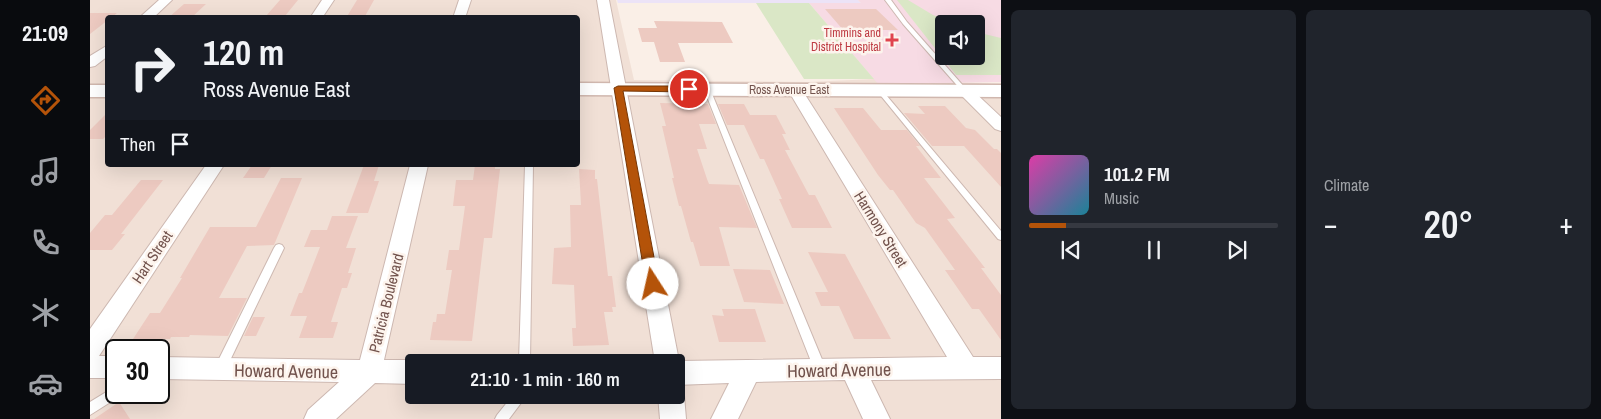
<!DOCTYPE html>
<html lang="en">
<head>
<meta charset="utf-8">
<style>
	body { margin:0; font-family:"Archivo Narrow",sans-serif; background:#20242c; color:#f1f3f6; height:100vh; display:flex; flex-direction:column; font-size:19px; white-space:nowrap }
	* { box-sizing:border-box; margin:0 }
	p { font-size:16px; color:#9ea1a6 }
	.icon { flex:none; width:28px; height:28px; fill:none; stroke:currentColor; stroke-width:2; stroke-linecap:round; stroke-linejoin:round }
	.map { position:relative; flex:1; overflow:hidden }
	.panel { display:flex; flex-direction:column; gap:10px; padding:10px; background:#0d0f14; width:600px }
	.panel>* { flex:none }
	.hud { position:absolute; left:15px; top:15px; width:475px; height:152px; border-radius:5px; box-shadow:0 5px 20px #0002; background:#171b24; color:#f1f3f6; overflow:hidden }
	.tools { position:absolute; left:845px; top:15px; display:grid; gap:10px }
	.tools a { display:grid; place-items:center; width:50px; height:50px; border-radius:5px; background:#171b24; box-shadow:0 5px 20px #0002; font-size:25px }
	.speed { position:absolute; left:15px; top:339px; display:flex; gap:10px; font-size:25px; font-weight:700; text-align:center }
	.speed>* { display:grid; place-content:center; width:65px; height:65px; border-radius:50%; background:#171b24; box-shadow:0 5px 20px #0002; line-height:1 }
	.speed .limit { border:2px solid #111; border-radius:8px; background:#fff; color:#111 }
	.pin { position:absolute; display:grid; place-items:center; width:42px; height:42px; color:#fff; margin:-21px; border:2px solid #fff; border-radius:50%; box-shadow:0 1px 5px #0007 }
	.me { position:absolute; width:55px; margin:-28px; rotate:350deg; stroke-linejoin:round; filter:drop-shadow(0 0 4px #0008) }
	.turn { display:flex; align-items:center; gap:18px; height:105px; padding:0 15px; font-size:22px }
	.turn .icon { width:65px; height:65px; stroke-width:2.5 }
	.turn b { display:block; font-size:35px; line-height:42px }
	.then { display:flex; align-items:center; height:48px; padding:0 15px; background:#0003; gap:10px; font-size:19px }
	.big { font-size:38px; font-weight:600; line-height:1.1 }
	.panel .card { flex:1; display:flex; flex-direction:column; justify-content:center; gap:8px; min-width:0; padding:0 18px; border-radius:8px; background:#20242c }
	.song { display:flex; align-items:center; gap:15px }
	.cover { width:60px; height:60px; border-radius:8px; background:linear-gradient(135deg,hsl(320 70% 55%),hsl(190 70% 35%)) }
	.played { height:5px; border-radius:2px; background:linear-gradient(90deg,#b45309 15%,#363941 15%) }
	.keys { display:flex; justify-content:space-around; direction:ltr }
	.heat { display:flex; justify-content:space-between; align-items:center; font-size:28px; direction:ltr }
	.panel .tiles { flex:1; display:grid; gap:10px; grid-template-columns:repeat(2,1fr) }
	.trip { position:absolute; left:315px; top:354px; width:280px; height:50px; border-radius:5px; background:#171b24; box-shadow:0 5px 20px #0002; font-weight:600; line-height:50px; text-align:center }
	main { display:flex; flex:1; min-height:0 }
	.menu { display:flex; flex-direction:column; width:90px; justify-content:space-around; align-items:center; background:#090b0e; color:#9ea1a6 }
	.menu .icon { width:35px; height:35px }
	.menu .active { color:#b45309 }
	.menu b { font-size:22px; color:#f1f3f6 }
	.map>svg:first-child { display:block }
	.residential { fill:#f1e0d6; fill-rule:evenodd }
	.education { fill:#ece3f7 }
	.medical { fill:#f7dbe4; fill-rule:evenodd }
	.green { fill:#dae7c6 }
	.building { fill:#edcac1 }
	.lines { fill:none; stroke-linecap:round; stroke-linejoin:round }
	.service-casing { stroke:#cdb8b1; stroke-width:2 }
	.minor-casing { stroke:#cdb8b1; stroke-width:2 }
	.secondary-casing { stroke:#d0b7ae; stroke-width:3 }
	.service { fill:#fff; fill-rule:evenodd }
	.minor { fill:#fff; fill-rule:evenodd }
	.secondary { fill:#fff; fill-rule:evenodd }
	.route { fill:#b45309; stroke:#753606 }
	.health-dot { fill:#e0444e; stroke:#fdf4ed; stroke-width:2 }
	.labels { text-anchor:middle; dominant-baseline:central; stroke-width:5; stroke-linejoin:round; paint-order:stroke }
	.far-health-label { font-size:12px; fill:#be3a42; stroke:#fdf4ed; text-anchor:end }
	.far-street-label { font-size:12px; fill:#72534d; stroke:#fdf4ed }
	.street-label { font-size:15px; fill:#72534d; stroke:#fdf4ed }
	.near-street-label { font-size:18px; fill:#72534d; stroke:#fdf4ed }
</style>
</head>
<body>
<main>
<nav class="menu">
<b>21:09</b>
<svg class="icon active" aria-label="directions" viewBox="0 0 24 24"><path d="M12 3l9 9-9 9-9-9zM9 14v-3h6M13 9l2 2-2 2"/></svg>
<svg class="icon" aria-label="music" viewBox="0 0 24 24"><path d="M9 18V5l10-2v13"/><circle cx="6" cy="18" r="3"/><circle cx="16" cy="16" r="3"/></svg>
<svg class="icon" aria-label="phone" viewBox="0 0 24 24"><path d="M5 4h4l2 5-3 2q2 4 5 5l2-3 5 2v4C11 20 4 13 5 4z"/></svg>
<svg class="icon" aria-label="climate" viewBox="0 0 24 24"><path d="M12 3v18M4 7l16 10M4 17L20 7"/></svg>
<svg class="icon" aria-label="car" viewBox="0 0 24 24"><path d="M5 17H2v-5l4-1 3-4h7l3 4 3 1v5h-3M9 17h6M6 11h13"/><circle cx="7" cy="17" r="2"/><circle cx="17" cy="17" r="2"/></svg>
</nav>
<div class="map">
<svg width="911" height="419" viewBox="0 0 911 419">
	<rect width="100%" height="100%" fill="#faefe7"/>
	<path class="residential" d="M0,0H526L544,80L718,82L784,79L911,84V419H0ZM18,18H488V165H18ZM26,350H69V392H26ZM324,362H586V395H324Z"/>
	<path class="education" d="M527,0H768L771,3H528Z"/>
	<path class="medical" d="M768,0H911V82L788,84L719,3H771ZM854,24H886V56H854Z"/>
	<path class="green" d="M807,0H818L843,15L866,24H854V56H886V32L911,38V75H866Z
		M666,3H719L784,79H714Z"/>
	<path class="building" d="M190,0H208L195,16H176Z
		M267,0H284L274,18H256Z
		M94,4H116L101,18H78Z
		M735,9H786L808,30H776L785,38L761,39Z
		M0,13H27L21,18H18V20L0,34Z
		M564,21L632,22L643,43H588L595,62H570L564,42H552L548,28H567Z
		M570,103L618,104L626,124H609L617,149H607L617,179L619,184L649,185L667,228L629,227L640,266H610L603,242H601L591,206H589L582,178H584L572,126H576Z
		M628,104H654L660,115H686L696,134H692L700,150H695L719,195H725L742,228H702L689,199H692L674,159H670L654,125H637Z
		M828,106H855L876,128L885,130L904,149H907L911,153V187L874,146H842L814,113L835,114Z
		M744,108H773L791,130H817L830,146H826L851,178H834L865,218L857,219L895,268H891L911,295V340L889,309H882L855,270H865L835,228L826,223L803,190H800L788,175Z
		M18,112V134L13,139H0V130Z
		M162,165H182L174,178H153Z
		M274,165H289L284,181H289L278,213H256Z
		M385,165H405V169H410L402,238H394L382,341L340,340L343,322H346L347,314H355L362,270H356L359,250H369L375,206H363L366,180H383Z
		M489,169L505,170V179H507L518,276H522L526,307H522L523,312H514L519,345L483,346L482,328H486L484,285L462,284L464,248L481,247L480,205H491Z
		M191,178H212L184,245L157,246L129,298H157L138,336L100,335L99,337H81L80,339H43L60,313H70L92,278H90L120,227H166Z
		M51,180H73L31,234H35L22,250H0V233L15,215H22Z
		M242,216H268L256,248H266L258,273H262L257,288H252L241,322H248L243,338H209L217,316H200L209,293H212L230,247H214L221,230H237Z
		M718,252L755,254L801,339H764L749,306H731L725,292H738Z
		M643,269L680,270L694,304L654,302Z
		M632,309H665L676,342H629L622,315L634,316Z
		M163,317H175L166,336H154Z
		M29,402L40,419H4Z"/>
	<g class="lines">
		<defs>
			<path id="service" d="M795,0H801L817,22L876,89V91H872L813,24Z
				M617,87L620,89L736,369L734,373L730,374L726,373L724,369L614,89Z
				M789,88L791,89L911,231V240L908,239L787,91V89Z
				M435,165H443L440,362H429Z
				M189,244L192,245L194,248L134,373L130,374L126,373L124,369L126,365L184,248L186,245Z
				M26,386V392H32L30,396L0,415V402Z
				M423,395H437L419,419H405L407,415Z"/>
			<path id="minor" d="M69,0H82L63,18H49Z
				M232,0H244L232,18H220Z
				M369,0H381L375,18H363Z
				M507,0H519L589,361L857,357L698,90L700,87H710L712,90L883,357H911V379L781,380L800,419H773L755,380L666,382L648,419H621L639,383L586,385V362H565Z
				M18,45V56L5,66L0,67V56Z
				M874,86L879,87L911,117V131L905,129L869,93L867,90L869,87Z
				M116,165H134L9,356H26V378H0V329Z
				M320,165H338L294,360H324L329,362H324V384L285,383L246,419H214L218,410L249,382L69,379V357L270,360Z
				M586,385L590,386L594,395L596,419H570L568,395H586Z"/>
			<path id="secondary" d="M488,83L911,85V97L488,95Z
				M0,85H18V97H0Z"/>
		</defs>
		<use href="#service" class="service-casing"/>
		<use href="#minor" class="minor-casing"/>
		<use href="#secondary" class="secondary-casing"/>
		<use href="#service" class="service"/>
		<use href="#minor" class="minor"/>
		<use href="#secondary" class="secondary"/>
	</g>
	<path class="route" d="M528,86H599L603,89L599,92L533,91L569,284L567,288L563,290L558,288L556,284L524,88Z"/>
	<path class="health-dot" d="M799.5 32.5h5v5h5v5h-5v5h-5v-5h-5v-5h5z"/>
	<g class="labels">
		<g class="far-health-label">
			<text x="791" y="33">Timmins and<tspan x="791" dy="14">District Hospital</tspan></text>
		</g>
		<g class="far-street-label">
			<text x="699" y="90">Ross Avenue East</text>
		</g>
		<g class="street-label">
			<text transform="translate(791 229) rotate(58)">Harmony Street</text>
			<text transform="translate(62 257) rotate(-56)">Hart Street</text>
			<text transform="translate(296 303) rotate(-76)">Patricia Boulevard</text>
		</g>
		<g class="near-street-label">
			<text transform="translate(749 370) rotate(-1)">Howard Avenue</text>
			<text transform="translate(196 371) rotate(1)">Howard Avenue</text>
		</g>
	</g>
</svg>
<div class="tools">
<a><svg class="icon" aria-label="sound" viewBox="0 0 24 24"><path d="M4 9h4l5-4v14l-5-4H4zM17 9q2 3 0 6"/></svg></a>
</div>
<div class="speed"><div class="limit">30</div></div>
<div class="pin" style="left:599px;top:89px;background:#d93025"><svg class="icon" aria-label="arrive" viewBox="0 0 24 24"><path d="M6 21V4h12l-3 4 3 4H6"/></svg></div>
<svg class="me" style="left:563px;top:284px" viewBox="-20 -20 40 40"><circle r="19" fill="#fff"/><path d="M0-13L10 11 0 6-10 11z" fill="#b45309"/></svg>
<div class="trip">21:10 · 1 min · 160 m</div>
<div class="hud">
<div class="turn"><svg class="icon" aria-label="right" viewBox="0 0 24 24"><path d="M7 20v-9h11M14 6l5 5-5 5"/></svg><div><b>120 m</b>Ross Avenue East</div></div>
<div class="then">Then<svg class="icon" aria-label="arrive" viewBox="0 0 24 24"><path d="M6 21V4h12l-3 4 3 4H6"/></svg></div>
</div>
</div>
<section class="panel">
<div class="tiles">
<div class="card">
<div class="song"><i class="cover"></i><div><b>101.2 FM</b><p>Music</p></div></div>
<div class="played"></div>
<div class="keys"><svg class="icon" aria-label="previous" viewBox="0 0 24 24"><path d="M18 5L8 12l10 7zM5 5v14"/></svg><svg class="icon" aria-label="pause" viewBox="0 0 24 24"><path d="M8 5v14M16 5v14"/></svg><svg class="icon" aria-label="next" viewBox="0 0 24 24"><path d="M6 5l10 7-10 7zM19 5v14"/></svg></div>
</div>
<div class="card"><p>Climate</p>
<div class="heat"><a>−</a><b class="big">20°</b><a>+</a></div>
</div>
</div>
</section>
</main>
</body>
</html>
